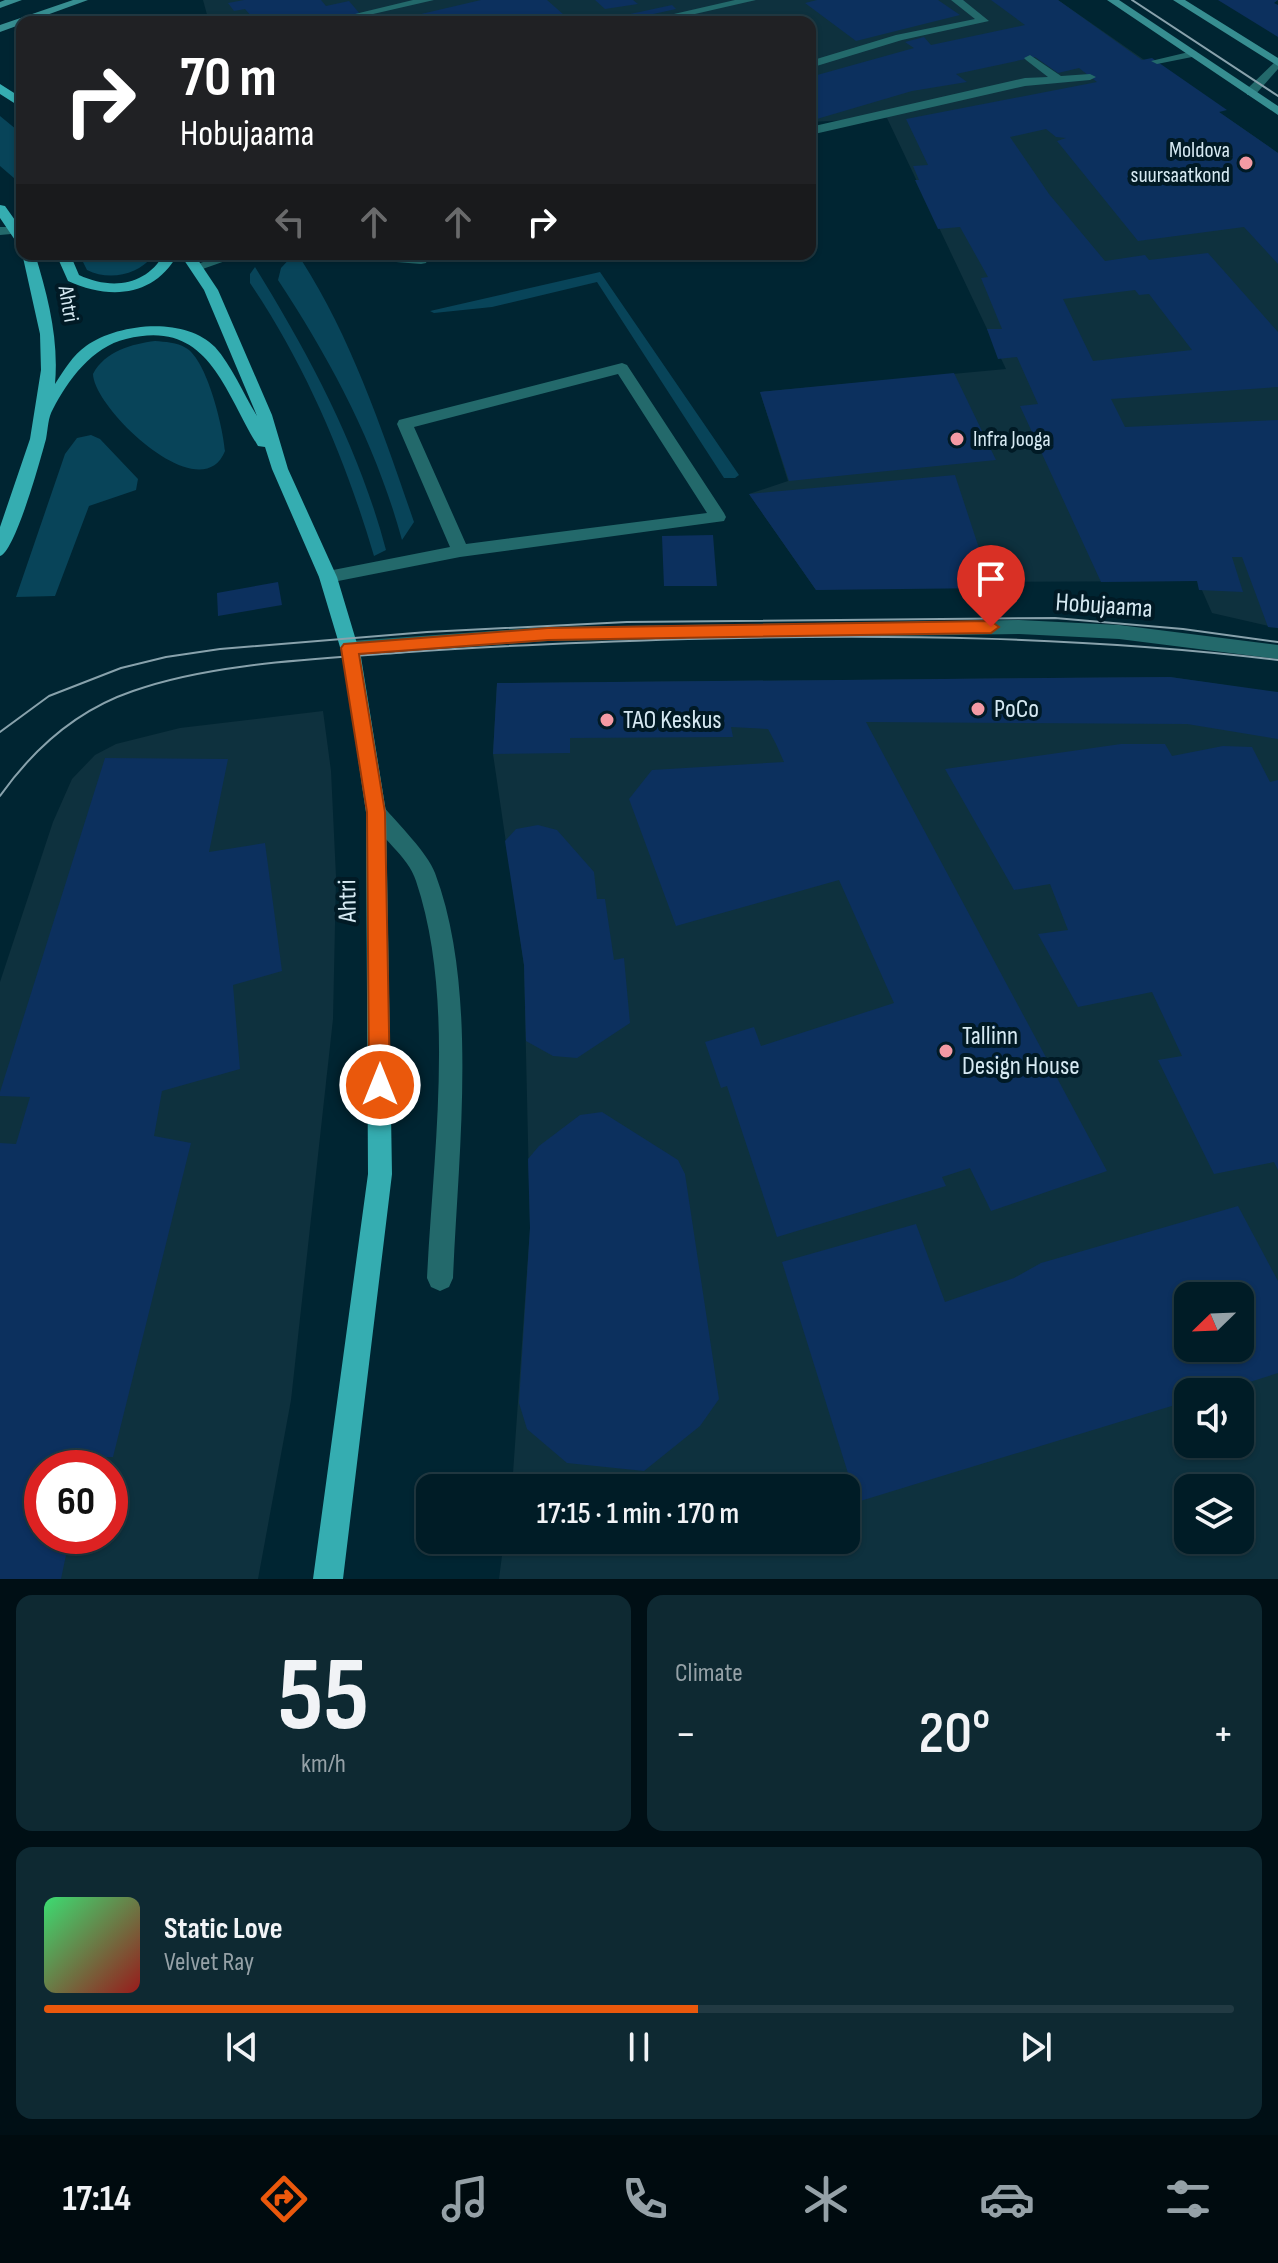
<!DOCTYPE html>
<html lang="en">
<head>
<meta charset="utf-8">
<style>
	body { margin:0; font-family:"Sofia Sans Condensed",sans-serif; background:#0e2932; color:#f1f3f6; height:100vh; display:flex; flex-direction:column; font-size:30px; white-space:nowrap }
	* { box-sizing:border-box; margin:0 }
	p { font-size:26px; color:#95a1a7 }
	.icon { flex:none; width:44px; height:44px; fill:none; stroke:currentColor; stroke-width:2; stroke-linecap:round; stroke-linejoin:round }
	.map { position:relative; height:1579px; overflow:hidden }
	.panel { display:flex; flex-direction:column; gap:16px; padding:16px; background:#000f15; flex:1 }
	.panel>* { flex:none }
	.hud { position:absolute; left:16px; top:16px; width:800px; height:244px; border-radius:16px; box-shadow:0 2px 6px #0004,0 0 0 2px #223a43; background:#202124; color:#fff; overflow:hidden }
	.needle { width:52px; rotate:247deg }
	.tools { position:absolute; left:1174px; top:1282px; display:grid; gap:16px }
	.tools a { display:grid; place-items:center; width:80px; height:80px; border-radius:16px; background:#001c26; box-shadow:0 2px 6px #0004,0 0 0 2px #223a43; font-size:40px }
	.speed { position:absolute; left:24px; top:1450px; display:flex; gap:16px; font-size:40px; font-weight:700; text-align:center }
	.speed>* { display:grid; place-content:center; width:104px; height:104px; border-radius:50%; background:#001c26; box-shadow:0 2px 6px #0004,0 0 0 2px #223a43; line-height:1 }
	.speed .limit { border:12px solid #d22; background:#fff; color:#111 }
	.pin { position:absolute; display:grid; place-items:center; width:68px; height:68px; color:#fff; margin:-82px -34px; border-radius:50% 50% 50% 0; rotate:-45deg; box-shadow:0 0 8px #0007 }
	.pin .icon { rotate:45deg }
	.me { position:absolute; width:88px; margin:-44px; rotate:0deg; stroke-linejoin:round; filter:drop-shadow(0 0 6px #0008) }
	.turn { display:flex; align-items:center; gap:28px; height:168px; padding:0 32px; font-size:36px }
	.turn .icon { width:104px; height:104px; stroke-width:2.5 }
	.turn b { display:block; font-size:56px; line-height:68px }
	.lanes { display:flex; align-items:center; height:76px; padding:0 32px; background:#0003; justify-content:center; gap:40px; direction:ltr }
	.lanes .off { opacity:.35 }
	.big { font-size:60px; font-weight:600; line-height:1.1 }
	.panel .tile { flex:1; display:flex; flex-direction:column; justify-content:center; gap:12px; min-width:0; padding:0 28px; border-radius:16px; background:#0e2932 }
	.panel .dial { align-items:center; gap:0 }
	.dial b { font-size:104px; line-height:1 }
	.song { display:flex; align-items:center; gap:24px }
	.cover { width:96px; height:96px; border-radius:12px; background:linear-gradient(135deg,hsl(140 70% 55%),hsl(0 70% 35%)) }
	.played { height:8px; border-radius:4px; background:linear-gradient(90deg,#ea580c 55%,#223a43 55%) }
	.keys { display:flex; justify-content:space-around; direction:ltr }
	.heat { display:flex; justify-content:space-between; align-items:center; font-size:44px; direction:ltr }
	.panel .tiles { flex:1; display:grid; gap:16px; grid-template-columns:1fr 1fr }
	.tile:last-child { grid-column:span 2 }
	.trip { position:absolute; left:416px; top:1474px; width:444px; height:80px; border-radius:16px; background:#001c26; box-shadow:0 2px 6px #0004,0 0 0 2px #223a43; font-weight:600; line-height:80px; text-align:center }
	.tab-bar { display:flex; height:128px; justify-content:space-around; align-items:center; background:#000b0f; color:#95a1a7 }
	.tab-bar .icon { width:56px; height:56px }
	.tab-bar .active { color:#ea580c }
	.tab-bar b { font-size:36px; color:#f1f3f6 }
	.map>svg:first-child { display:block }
	.built { fill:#0e313e; fill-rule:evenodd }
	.green { fill:#084459 }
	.building { fill:#0c305e; fill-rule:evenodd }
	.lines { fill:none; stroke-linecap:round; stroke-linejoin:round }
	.service { fill:#23696b; fill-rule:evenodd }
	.minor { fill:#23696b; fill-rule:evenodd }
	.tertiary { fill:#23696b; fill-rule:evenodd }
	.secondary { fill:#378e91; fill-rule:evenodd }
	.primary { fill:#35adb1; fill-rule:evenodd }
	.tram { stroke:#88a2ac; stroke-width:2 }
	.route { fill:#ea580c; stroke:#983908; stroke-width:2 }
	.poi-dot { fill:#f49aa4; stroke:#011a25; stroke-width:3 }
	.labels { text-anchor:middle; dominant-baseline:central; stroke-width:8; stroke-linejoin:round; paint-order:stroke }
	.far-poi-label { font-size:22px; fill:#d6e9f2; stroke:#011a25; text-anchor:end }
	.far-street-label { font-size:22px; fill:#d6e9f2; stroke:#011a25 }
	.street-label { font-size:26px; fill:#d6e9f2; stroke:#011a25 }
	.poi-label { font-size:26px; fill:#d6e9f2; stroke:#011a25; text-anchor:start }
</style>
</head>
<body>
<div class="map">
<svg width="1278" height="1579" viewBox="0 0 1278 1579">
	<rect width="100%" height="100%" fill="#002532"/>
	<path class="built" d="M203,0H1058L1278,153V628L1212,613L1198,581L987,582L816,590L749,494L788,481L760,392L1006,369L887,118L810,122V22H209Z
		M1170,677L1278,693V1579H499L504,1540H846V1488H512L530,1228L524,965L493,754L497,683ZM1188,1296H1240V1348H1188ZM1188,1392H1240V1444H1188ZM1188,1488H1240V1540H1188Z
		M323,711L331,771L336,877L333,1019L291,1400L258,1579H0V982L53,822L72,779L95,755L116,744L180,728ZM42,1468H110V1536H42Z"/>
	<path class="green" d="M0,116L22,134V185L0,166Z
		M79,254H152L153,256C138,275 109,281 87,270Z
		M294,254L309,258L302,261C352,339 384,435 414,522L402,540C376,445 332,362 278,280L281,268Z
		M255,267C310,356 359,448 386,550L374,556C345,458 306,366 250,283V274Z
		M600,272L739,475L735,478H724L597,282L492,307L434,313L430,311Z
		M155,341C165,342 177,342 186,348C207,360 223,427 225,451C201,511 94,409 93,374C105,351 132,344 155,341Z
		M91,435L100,439L138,479L136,490L89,506L55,596L16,597L65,454L77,438Z"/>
	<path class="building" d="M244,0H321L326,6L349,1L367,22H242L253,18L245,9L234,11L228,3Z
		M481,0H547L572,22H387Z
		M595,0H633L638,4L605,9Z
		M817,0H938L960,15L856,41L805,3Z
		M991,0H1058L1142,60L1152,58L1227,110L1219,112L1278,153V264L1244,227L1138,241L1057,141L1066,138L1056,137L1046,129L1010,137L1049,194L1105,261L1145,255L1149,260L1208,253L1278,332V387L1111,399L1125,427L1278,420V628L1268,627L1242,557H1232L1243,592L1199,590L1197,581L1101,582L1020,406L1038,404L1017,357L998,359L987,329H1002L981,278L988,277L960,227L938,229L915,180H919L913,166L928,165L906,119L1097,82L1079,68L1058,73L1035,57L956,74L967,82L912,91L810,121V77L914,48L905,42L924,37L931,45L1025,25ZM1135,290L1139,295L1149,294L1192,350L1093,361L1063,299Z
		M1218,0H1278L1274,3L1278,5V37Z
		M672,5L676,9L617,22L607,19Z
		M954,373L996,460L789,481L760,392Z
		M955,475L992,588L816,590L749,494Z
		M713,535L717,586H664L662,536Z
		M278,582L282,605L218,616L217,593Z
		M1170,677L1278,692V739L1187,724L866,722L1107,1171L991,1211L970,1168L942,1177L946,1186L777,1237L727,1086L721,1088L705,1042L754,1027L761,1046L894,1003L839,880L676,926L629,799L652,770L784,762L776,744L768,729L731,727L733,737L570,738V753L493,754L497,683Z
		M1121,744H1165L1172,756L1223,746L1252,747L1270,782L1278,780V1170L1274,1162L1214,1174L1158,1060L1182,1056L1152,992L1078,1007L1038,934L1068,930L1050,884L1014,890L945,769Z
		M105,758L228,759L209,852L265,843L282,971L233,985L240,1069L162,1091L154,1136L191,1143L113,1457H87L85,1468H42V1536H70L61,1579H0V1143L16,1144L30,1097L0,1096V1092Z
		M538,825L557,830L594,872L597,899H605L614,960L624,958L630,1023L577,1058L553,1056L526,1041L524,965L505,841L516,829Z
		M602,1112L678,1160L685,1174L719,1399L700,1426L644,1471L567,1463L527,1429L519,1403L530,1228L528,1159L539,1146L580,1115Z
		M1238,1206L1278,1281V1373L1218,1392H1188V1401L857,1502L782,1262L916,1224L945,1302L1014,1278L1041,1263ZM1188,1296H1240V1348H1188Z"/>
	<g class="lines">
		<path class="service" d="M413,0H434L360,17L355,14Z
			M735,0H756L660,22H639Z
			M951,0H963L989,21L902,40L810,68V61L896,35L975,19Z
			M1193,51L1197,52V56L1157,64L1151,61Z
			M1030,55L1061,76L1090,74L1096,77L1090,80L1025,86L810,135V127L1025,78L1048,77L1026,60L1024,58Z
			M0,227H22V233L0,235Z
			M224,254H245L197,271L190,267Z
			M339,254H430L426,263L421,264L346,258Z
			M622,363L627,365L724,513L726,517L724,521L460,557L328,583L322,581L319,577L322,573L328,571L450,547L397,424L399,420ZM618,374L707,513L466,544L414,427Z
			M376,804L383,806C398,824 427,852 435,873C479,990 458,1155 453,1278L449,1287L440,1291L431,1287L427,1278C433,1154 456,1000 416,881C408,855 378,837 366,812L369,806Z"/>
		<path class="minor" d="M1019,620L1119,625L1278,645V659L1119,639L1019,634L548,641L350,655L341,648L350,641L548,627Z"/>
		<path class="tertiary" d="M1278,59V69L1255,95H1247V89Z"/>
		<path class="secondary" d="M5,0H22L0,8V2Z
			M73,0H88L0,32V25Z
			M1107,0H1119L1278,106V115Z
			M1173,0H1185L1278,58V66Z"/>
		<path class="primary" d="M0,84L22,98V108L0,94Z
			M0,205L5,206L22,230V244L17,243L0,218Z
			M22,253L35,254C48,297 59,339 55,384C64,370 73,355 86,346C118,323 185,316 215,347C232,366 244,395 257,416L204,290L180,254H194L218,290L272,415L288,469L337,577L361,657L386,812L392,1174L343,1579H313L368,1174L366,812L343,657L319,577L272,469L265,447L258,446C223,389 208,318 126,339C92,347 68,380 53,409C48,417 48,429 46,439C41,458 15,552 0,556V527L30,439L41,370L40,334Z
			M56,254H70L79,275C111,290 146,286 164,254H178C154,297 110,300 68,281Z"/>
		<path class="tram" d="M1132,0L1278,96
			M0,732L49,696L121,668L166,657L220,649L427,632L627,622L1055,618L1183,629L1278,642
			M0,796C34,748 77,710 133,691C214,662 323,659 409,652C502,645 595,642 688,639C886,634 1081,636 1278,660"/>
	</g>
	<path class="route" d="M991,621L999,627L991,633L548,640L359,654L385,812L390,1085L387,1092L380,1095L372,1092L369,1085L367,812L341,648L344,644L548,628Z"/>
	<g class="poi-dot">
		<circle cx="1246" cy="163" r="8"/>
		<circle cx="957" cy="439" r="8"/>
		<circle cx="978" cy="709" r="8"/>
		<circle cx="607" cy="720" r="8"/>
		<circle cx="946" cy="1051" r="8"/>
	</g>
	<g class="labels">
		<g class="far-poi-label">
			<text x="1230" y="150">Moldova<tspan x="1230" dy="25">suursaatkond</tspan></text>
			<text x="973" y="439" text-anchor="start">Infra Jooga</text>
		</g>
		<g class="far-street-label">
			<text transform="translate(68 304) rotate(80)">Ahtri</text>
		</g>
		<g class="street-label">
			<text transform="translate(1104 606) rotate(4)">Hobujaama</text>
			<text transform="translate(348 901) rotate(-91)">Ahtri</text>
		</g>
		<g class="poi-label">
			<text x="994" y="709">PoCo</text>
			<text x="623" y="720">TAO Keskus</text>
			<text x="962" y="1036">Tallinn<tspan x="962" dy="30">Design House</tspan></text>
		</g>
	</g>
</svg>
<div class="tools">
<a><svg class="needle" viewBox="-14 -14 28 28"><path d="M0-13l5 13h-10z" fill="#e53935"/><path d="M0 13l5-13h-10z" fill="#95a1a7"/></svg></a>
<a><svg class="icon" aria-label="sound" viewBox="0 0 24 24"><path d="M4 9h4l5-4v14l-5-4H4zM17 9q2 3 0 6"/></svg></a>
<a><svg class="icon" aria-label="layers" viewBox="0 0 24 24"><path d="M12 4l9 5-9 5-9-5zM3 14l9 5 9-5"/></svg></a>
</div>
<div class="speed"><div class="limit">60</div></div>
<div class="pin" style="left:991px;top:627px;background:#d93025"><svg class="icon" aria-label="arrive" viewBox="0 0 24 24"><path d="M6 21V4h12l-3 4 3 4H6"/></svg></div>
<svg class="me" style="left:380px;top:1085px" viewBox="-20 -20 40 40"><circle r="17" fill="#ea580c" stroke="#fff" stroke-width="3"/><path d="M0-11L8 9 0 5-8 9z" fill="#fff"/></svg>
<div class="trip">17:15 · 1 min · 170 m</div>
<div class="hud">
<div class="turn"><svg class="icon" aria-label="right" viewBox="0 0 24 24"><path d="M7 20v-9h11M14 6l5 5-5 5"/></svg><div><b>70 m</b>Hobujaama</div></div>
<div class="lanes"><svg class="icon off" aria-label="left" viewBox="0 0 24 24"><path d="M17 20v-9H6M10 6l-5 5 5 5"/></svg><svg class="icon off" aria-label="ahead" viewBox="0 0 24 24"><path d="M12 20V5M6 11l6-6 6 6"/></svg><svg class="icon off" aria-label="ahead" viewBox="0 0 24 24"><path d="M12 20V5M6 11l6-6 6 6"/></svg><svg class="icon" aria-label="right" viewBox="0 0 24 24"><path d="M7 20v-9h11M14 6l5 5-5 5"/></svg></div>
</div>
</div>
<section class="panel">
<div class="tiles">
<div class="tile dial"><b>55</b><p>km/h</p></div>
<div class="tile"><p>Climate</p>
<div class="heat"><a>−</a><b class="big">20°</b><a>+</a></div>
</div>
<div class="tile">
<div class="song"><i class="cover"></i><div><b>Static Love</b><p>Velvet Ray</p></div></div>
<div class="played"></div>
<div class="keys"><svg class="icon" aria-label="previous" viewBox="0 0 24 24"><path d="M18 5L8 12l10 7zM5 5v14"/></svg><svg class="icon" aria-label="pause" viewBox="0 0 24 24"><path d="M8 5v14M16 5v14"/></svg><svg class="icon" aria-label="next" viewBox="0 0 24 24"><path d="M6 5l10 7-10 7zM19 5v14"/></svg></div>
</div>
</div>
</section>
<nav class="tab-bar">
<b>17:14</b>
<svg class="icon active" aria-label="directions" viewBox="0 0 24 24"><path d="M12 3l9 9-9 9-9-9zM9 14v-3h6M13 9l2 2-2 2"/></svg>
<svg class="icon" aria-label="music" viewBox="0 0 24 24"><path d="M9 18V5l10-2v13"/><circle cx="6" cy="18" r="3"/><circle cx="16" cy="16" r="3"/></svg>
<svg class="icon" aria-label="phone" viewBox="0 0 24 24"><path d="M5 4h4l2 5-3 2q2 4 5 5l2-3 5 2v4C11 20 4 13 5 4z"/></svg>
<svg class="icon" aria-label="climate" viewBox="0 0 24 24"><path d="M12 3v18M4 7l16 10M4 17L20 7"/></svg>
<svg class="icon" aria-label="car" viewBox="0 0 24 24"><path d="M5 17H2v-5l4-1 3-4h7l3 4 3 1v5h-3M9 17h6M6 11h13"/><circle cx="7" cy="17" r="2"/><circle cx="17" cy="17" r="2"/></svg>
<svg class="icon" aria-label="filters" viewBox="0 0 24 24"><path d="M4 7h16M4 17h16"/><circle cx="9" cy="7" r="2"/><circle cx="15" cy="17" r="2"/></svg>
</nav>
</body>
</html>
